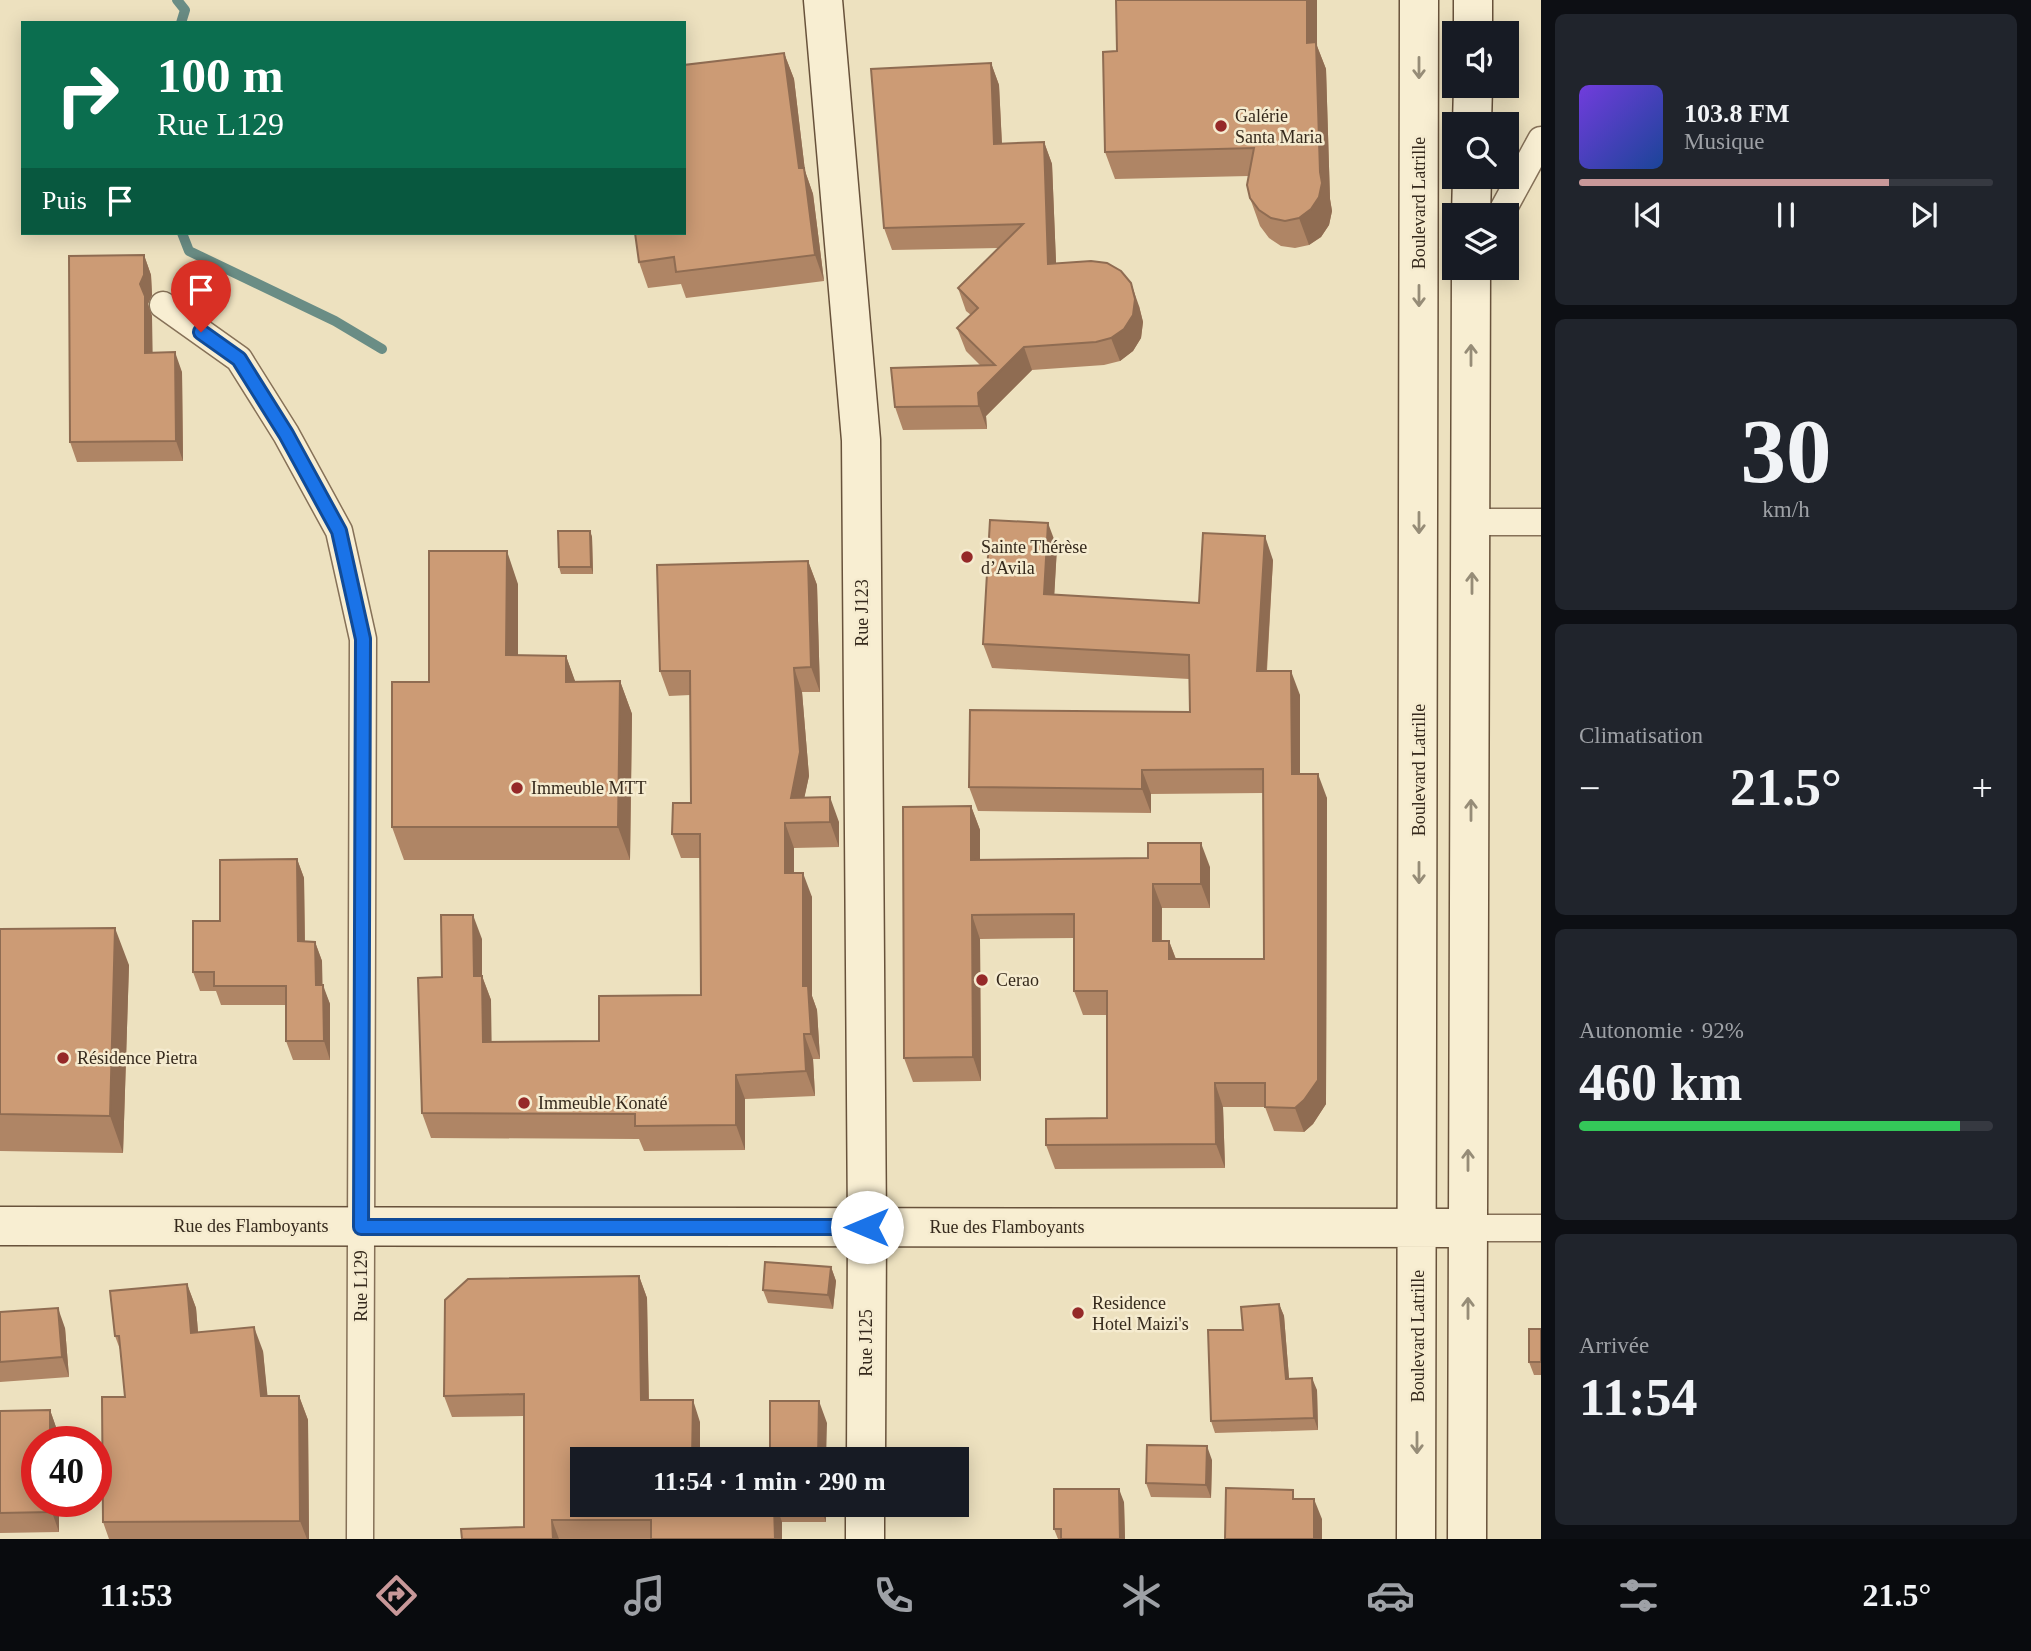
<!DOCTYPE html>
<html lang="fr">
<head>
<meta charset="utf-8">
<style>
	body { margin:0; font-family:Georgia,serif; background:#20242c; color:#f1f3f6; height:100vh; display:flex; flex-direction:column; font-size:26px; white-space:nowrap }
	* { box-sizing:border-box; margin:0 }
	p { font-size:23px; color:#9ea1a6 }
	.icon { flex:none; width:38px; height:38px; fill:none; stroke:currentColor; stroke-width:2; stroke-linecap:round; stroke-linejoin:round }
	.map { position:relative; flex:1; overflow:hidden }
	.sheet { display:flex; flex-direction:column; gap:14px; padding:14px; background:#0d0f14; width:490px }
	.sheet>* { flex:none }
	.guide { position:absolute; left:21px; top:21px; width:665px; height:214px; border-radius:0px; box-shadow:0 4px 18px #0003; background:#0b6e4f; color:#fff; overflow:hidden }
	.fabs { position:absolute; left:1442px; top:21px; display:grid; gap:14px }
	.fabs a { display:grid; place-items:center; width:77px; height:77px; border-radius:0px; background:#171b24; box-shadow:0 4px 18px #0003; font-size:35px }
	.speed { position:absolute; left:21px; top:1426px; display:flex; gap:14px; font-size:35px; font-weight:700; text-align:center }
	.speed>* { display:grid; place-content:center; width:91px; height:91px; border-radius:50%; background:#171b24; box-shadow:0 4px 18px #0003; line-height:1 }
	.speed .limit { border:10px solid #d22; background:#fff; color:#111 }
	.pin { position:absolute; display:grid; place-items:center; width:60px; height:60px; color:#fff; margin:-72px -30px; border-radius:50% 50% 50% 0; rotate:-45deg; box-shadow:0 0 7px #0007 }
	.pin .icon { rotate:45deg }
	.me { position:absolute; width:77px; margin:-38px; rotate:270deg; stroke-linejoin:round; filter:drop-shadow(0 0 5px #0008) }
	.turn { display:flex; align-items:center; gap:24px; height:147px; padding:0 21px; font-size:32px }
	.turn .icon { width:91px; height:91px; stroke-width:2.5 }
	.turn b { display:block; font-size:49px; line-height:60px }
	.then { display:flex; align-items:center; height:66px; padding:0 21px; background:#0003; gap:14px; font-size:26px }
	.big { font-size:52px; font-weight:700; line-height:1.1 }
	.sheet .tile { flex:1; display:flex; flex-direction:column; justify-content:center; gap:10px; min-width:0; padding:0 24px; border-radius:10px; background:#20242c }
	.sheet .dial { align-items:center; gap:0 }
	.dial b { font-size:91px; line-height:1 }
	.song { display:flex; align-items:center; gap:21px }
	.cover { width:84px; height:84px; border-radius:10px; background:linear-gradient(135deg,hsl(260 70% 55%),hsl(220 70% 35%)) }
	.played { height:7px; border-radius:4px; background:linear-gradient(90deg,#c89899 75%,#363941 75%) }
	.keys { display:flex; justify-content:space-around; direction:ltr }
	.heat { display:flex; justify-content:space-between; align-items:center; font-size:38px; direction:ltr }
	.charge { height:10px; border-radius:5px; background:linear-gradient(90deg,#34c759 92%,#363941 0) }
	.trip { position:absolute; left:570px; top:1447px; width:399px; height:70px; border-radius:0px; background:#171b24; box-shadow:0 4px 18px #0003; font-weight:700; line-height:70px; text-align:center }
	.menu { display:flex; height:112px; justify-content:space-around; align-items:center; background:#090b0e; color:#9ea1a6 }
	.menu .icon { width:49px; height:49px }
	.menu .current { color:#c89899 }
	.menu b { font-size:32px; color:#f1f3f6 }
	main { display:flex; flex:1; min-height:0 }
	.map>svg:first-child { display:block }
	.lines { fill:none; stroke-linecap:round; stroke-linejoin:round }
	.stream { stroke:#6a8d85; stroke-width:10 }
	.street-casing { stroke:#867158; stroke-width:29 }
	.secondary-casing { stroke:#68523b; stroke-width:41 }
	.street { stroke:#f8eed2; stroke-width:26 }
	.secondary { stroke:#f8eed2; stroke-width:38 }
	.wall { fill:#af8565 }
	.shaded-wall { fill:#8f6c52 }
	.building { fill:#cc9b75; stroke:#8f6c52; stroke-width:2 }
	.oneway { stroke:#968c77 }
	.route-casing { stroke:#114b97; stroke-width:18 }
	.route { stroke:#1a73e8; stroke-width:12 }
	.poi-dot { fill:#952928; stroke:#f5ebcf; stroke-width:2.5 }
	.labels { text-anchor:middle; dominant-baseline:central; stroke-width:5; stroke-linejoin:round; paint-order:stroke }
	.poi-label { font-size:18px; fill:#35291c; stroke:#f5ebcf; text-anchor:start }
	.street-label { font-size:18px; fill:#35291c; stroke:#f5ebcf }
</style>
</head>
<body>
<main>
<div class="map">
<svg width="1541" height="1539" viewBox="0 0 1541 1539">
	<rect width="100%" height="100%" fill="#ede1bf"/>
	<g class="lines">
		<path class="stream" d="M177,0L185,10L181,23
			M182,233L189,251L335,321L382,349"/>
		<defs>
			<path id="street" d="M1500,215L1541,140
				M163,305L239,359L286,434L339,531L363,639L360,1539
				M1472,522H1541
				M1468,1228H1541"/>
			<path id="secondary" d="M823,0L861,440L867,1227L866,1460
				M1473,33V0
				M1472,124L1473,86
				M1471,215L1472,177
				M0,1226L1468,1228
				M865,1539V1505
				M1416,1539L1419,0
				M1467,1539L1471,268"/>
		</defs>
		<use href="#street" class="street-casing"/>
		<use href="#secondary" class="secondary-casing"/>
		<use href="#street" class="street"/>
		<use href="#secondary" class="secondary"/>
	</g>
	<path class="wall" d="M1116,0H1317V46L1326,69L1330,199L1332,211L1329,225L1321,237L1309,245L1295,248L1281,246L1269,238L1260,226L1250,198L1249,176L1115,179L1105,152L1117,51Z
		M784,53L794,79L805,171L813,194L824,281L686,298L681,284L648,288L639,262Z
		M991,63L999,85L1002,144L1044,142L1052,164L1056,263L1139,306L1143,322L1141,338L1133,351L1120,361L1104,365L1032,370L986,416L987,429L903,430L895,407L981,366L966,351L957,328L971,315L966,311L958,288L999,248L892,250L884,228Z
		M144,255L151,275L152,295L148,304L152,316V353L182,372L183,461L77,462L70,442Z
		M590,531L592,537L593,574H561L559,567Z
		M1057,547L1054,595L1199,603L1273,560L1267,671L1300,695V774L1327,798L1326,1104L1313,1124L1304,1132L1274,1131L1265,1107H1223L1225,1168L1055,1169L1046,1145L1107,1118V1015H1083L1074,991V938L980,939L981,1081L913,1082L904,1058L971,806L980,830V860L1210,867V908H1162V941H1169L1176,959H1264L1263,793L1151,794V813L978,811L969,787L1190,712L1189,679L992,668L983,644Z
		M808,561L817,585L820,692H802L809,776L804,798L839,822V847L794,848V873L812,897V996L817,1010L820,1059H813L815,1096L745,1099V1150L644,1151L639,1139L431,1138L422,1113L442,977L482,939V976L491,1000V1042L599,1041L701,995V858H681L672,834L691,803L690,695L669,696L660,671Z
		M518,584V655L566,656L575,682L620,681L632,714L630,860H404L392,827L429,682Z
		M297,859L304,878L305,941L315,942L322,961V985L330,1004V1060H293L286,1041V1005H221L216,991H200L193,972L220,921Z
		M0,929L129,965L123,1153L0,1151Z
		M831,1267L836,1281L833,1309L768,1303L763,1290Z
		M639,1276L647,1298L649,1400L700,1422L583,1505H826V1522H782V1539H462L524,1527V1416L452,1417L444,1396Z
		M187,1284L196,1308L198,1332L263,1351L267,1396H299L308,1420L309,1539H109L103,1522L125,1397L121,1352L115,1336Z
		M1279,1304L1284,1316L1289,1378L1317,1390L1318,1430L1215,1433L1211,1421L1243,1330Z
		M0,1312L65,1328L69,1377L0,1382Z
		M1541,1329V1375H1534L1529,1362Z
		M50,1410L57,1430V1442H37L59,1502V1532L0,1533V1411Z
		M1212,1460L1211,1498L1151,1497L1146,1483Z
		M1124,1502L1125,1539H1058L1054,1529Z"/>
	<path class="shaded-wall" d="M1307,0H1317V46L1326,69L1330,199L1332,211L1329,225L1321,237L1309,245L1299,218L1320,172L1307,43Z
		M784,53L794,79L805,171L813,194L824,281L815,255L799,168Z
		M991,63L999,85L1003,167L994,144Z
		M1044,142L1052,164L1057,286L1048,264Z
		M144,255L151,275L152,295L148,304L152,316L153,373L145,353L140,284Z
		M1131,283L1139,306L1143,322L1141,338L1133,351L1120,361L1111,338Z
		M1024,347L1032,370L986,416L987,429L979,406L978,393Z
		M175,352L182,372L183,461L176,441Z
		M1048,523L1057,547L1053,618L1044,594Z
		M590,531L592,537L593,574L591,567Z
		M1265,536L1273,560L1265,695L1257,671Z
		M507,551L518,584V688L506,655Z
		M808,561L817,585L820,692L811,667Z
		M566,656L578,689L566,682Z
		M794,668L802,692L809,776L799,823L791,798Z
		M1291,671L1300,695V798L1292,774Z
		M620,681L632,714L630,860L618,827Z
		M1142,770L1151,794V813L1142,789Z
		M1318,774L1327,798L1326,1104L1313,1124L1304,1132L1295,1108Z
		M830,797L839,822V847L830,822Z
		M971,806L980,830V884L971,860Z
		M785,823L794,848V897L785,873Z
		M1201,843L1210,867V908L1201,884Z
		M297,859L304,878L305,960L298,941Z
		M803,873L812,897V996L817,1010L820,1059L811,1034L803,986Z
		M1153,884L1162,908L1161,965L1153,941Z
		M473,915L482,939V976L491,1000L492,1067L483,1042L474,976Z
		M972,915L980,939L981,1081L973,1057Z
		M115,928L129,965L123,1153L110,1116Z
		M1169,941L1178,965L1169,959Z
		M315,942L322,961L323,1004L316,985Z
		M323,985L330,1004V1060L324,1041Z
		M804,1034L813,1059L815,1096L806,1071Z
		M736,1075L745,1099V1150L736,1125Z
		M1215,1083L1223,1107L1225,1168L1216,1144Z
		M831,1267L836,1281L833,1309L828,1295Z
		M639,1276L647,1298L649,1421L641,1400Z
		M187,1284L196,1308L200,1357L191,1333Z
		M1279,1304L1284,1316L1290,1391L1286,1379Z
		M58,1308L65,1328L69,1377L62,1357Z
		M254,1327L263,1351L270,1420L261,1396Z
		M1312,1378L1317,1390L1318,1430L1314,1418Z
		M299,1396L308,1420L309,1539H307L300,1521Z
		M693,1400L700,1422V1460H692Z
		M819,1401L827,1423L826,1460H818Z
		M50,1410L57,1430V1442H50Z
		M1207,1446L1212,1460L1211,1498L1206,1485Z
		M1119,1489L1124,1502L1125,1539H1120Z
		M1314,1499L1322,1519V1539H1314Z
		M52,1502H59V1532L52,1512Z
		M774,1505H776L782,1522V1539H775Z
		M819,1505H826V1522Z
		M552,1520L559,1539H553Z"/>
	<path class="building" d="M1116,0H1307V43L1316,42L1320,172L1322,183L1319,197L1311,209L1299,218L1285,221L1271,218L1259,210L1250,198L1247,185L1254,148L1105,152L1103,52L1117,51Z
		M784,53L799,168H804L815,255L676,272L674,257L639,262L635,233H684V65Z
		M991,63L994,144L1044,142L1048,264L1091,261L1107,263L1121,271L1131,283L1135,299L1133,315L1124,329L1111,338L1096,342L1024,347L978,393L979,406L895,407L891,368L995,365L957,328L978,308L958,288L1023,224L884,228L871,69Z
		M144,255V275L140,284L145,296V353L175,352L176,441L70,442L69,256Z
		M990,520L1048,523L1044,594L1199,603L1203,533L1265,536L1257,671H1291L1292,774H1318V1080L1304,1100L1295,1108L1265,1107V1083H1215L1216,1144L1046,1145V1119L1107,1118V991H1074V914L972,915L973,1057L904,1058L903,807L971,806V860L1148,858V843H1201V884H1153V941H1169V959H1264L1263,769L1142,770V789L969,787L970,710L1190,712L1189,655L983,644Z
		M558,531H590L591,567H559Z
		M429,551H507L506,655L566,656V682L620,681L618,827H392V682H429Z
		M808,561L811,667L794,668L800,752L791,798L830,797V822L785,823V873H803V986H808L811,1034H804L806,1071L736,1075V1125L635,1126V1114L422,1113L418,978L442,977L441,915H473L474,976H482L483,1042L599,1041V996L701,995L700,834H672L673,803H691L690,671H660L657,565Z
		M297,859L298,941L315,942L316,985H323L324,1041H286V986H214V972H193V921H220V860Z
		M115,928L110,1116L0,1114V929Z
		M765,1262L831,1267L828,1295L763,1290Z
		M639,1276L641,1400H693L692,1460H583V1505H774L775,1539H651V1520H552L553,1539H462L461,1529L524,1527V1394L444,1396L445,1300L468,1279Z
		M187,1284L191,1333L254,1327L261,1396H299L300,1521L103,1522L102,1397H125L119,1336H115L110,1291Z
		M1279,1304L1286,1379L1312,1378L1314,1418L1211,1421L1208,1330H1243L1241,1307Z
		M58,1308L62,1357L0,1362V1312Z
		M1529,1329H1541V1362H1529Z
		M770,1401H819L818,1460H770Z
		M50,1410V1442H37V1502H52V1512L0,1513V1411Z
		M1147,1445L1207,1446L1206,1485L1146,1483Z
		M1226,1488L1293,1490V1499H1314V1539H1225Z
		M1054,1489H1119L1120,1539H1061V1529H1054Z"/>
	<defs><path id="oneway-shaft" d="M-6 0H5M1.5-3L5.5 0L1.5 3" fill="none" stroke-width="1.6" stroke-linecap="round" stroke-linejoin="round" transform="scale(1.75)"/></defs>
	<g class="oneway">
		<use href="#oneway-shaft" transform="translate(1419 68) rotate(90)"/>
		<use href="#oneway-shaft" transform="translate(1419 296) rotate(90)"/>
		<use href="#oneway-shaft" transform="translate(1471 355) rotate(-90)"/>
		<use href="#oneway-shaft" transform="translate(1419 523) rotate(90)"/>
		<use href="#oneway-shaft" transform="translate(1472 583) rotate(-90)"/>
		<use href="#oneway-shaft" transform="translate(1471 810) rotate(-90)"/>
		<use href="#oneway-shaft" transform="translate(1419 873) rotate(90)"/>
		<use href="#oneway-shaft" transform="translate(1468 1160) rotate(-90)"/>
		<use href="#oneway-shaft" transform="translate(1468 1308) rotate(-90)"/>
		<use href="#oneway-shaft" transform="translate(1417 1443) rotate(90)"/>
	</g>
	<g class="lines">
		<defs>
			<path id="route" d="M201,332L239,359L286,434L339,531L363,639L361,1227H867"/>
		</defs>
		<use href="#route" class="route-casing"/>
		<use href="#route" class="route"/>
	</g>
	<g class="poi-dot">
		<circle cx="1221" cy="126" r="7"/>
		<circle cx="967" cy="557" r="7"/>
		<circle cx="517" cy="788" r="7"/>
		<circle cx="982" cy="980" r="7"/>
		<circle cx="63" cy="1058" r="7"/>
		<circle cx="524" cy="1103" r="7"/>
		<circle cx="1078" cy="1313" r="7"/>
	</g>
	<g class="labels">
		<g class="poi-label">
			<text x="1235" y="116">Galérie<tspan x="1235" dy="21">Santa Maria</tspan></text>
			<text x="981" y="547">Sainte Thérèse<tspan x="981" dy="21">d’Avila</tspan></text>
			<text x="531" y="788">Immeuble MTT</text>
			<text x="996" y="980">Cerao</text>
			<text x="77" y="1058">Résidence Pietra</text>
			<text x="538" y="1103">Immeuble Konaté</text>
			<text x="1092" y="1303">Residence<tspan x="1092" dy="21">Hotel Maizi's</tspan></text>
		</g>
		<g class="street-label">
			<text transform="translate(1419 203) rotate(-90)">Boulevard Latrille</text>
			<text transform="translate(862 613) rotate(-90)">Rue J123</text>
			<text transform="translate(1419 770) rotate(-90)">Boulevard Latrille</text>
			<text x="251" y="1226">Rue des Flamboyants</text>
			<text x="1007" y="1227">Rue des Flamboyants</text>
			<text transform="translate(361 1286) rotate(-90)">Rue L129</text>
			<text transform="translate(1418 1336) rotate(-90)">Boulevard Latrille</text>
			<text transform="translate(866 1343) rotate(-90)">Rue J125</text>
		</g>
	</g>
</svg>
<div class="fabs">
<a><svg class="icon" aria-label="sound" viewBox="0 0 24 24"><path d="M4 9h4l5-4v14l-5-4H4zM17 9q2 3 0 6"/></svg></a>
<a><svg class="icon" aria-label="search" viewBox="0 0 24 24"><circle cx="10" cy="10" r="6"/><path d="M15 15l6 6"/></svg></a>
<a><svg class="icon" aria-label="layers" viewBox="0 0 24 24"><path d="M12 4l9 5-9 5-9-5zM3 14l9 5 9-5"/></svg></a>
</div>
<div class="speed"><div class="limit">40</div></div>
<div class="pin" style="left:201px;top:332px;background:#d93025"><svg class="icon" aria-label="arrive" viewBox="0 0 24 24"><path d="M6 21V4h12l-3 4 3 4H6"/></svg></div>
<svg class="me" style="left:867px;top:1227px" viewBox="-20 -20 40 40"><circle r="19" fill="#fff"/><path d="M0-13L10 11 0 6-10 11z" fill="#1a73e8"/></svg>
<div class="trip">11:54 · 1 min · 290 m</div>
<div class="guide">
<div class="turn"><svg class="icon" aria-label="right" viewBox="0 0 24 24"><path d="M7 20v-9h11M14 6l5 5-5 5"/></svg><div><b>100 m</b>Rue L129</div></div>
<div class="then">Puis<svg class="icon" aria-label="arrive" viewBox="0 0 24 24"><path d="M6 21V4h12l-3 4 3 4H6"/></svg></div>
</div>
</div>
<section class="sheet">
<div class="tile">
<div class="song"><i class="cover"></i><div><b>103.8 FM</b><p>Musique</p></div></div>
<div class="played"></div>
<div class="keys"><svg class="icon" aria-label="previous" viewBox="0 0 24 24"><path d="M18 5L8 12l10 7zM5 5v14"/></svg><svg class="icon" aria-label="pause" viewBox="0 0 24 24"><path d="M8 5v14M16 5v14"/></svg><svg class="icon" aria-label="next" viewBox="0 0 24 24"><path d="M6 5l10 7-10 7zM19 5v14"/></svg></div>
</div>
<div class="tile dial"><b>30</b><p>km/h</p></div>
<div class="tile"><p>Climatisation</p>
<div class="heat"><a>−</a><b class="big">21.5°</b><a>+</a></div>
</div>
<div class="tile"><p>Autonomie · 92%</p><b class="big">460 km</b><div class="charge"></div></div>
<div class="tile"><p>Arrivée</p><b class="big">11:54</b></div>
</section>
</main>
<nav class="menu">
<b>11:53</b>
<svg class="icon current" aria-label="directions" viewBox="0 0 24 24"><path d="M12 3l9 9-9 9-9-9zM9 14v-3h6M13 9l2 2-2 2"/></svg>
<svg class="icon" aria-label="music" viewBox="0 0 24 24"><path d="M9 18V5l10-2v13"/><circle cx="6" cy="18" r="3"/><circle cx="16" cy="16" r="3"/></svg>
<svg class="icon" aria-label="phone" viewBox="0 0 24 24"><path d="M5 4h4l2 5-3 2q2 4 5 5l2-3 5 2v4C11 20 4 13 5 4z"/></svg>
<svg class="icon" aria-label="climate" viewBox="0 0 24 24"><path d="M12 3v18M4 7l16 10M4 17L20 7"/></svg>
<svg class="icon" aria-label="car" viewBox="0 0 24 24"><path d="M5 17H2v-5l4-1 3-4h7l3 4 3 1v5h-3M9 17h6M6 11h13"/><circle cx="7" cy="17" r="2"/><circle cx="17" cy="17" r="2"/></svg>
<svg class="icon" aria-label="filters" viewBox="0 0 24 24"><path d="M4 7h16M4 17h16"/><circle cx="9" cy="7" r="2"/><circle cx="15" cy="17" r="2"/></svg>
<b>21.5°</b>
</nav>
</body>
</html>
